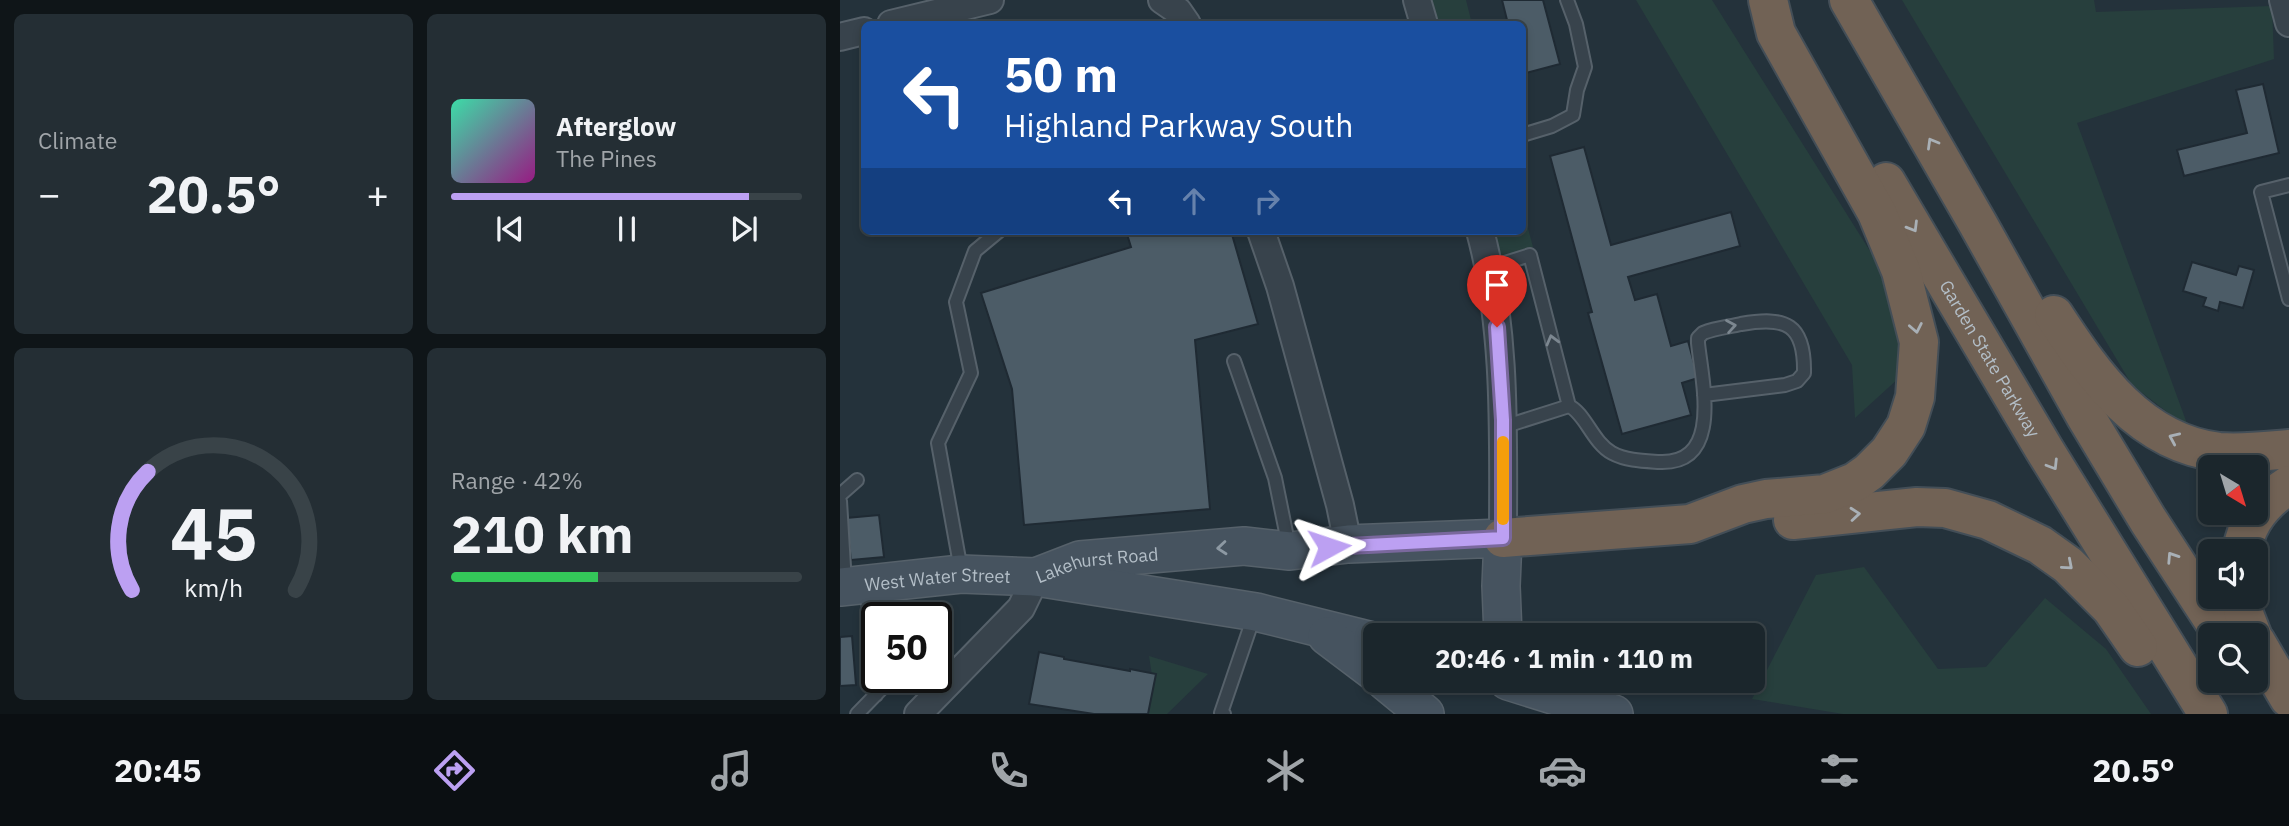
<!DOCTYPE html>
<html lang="en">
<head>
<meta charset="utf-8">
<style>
	body { margin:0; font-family:"IBM Plex Sans",sans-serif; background:#242e34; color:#f1f3f6; height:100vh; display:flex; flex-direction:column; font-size:26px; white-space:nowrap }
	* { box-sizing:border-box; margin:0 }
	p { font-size:23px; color:#a0a5a9 }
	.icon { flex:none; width:38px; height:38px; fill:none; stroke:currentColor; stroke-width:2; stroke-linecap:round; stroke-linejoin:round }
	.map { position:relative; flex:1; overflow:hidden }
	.side { display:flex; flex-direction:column; gap:14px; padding:14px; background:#0f1518; width:840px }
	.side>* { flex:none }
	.hud { position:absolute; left:21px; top:21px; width:665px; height:214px; border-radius:10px; box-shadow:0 4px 10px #0003,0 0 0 2px #394348; background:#1a4fa0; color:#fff; overflow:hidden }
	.needle { width:46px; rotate:142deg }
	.buttons { position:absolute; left:1358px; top:455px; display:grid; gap:14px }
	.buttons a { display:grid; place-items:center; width:70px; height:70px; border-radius:10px; background:#1b262c; box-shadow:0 4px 10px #0003,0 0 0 2px #394348; font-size:35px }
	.speed { position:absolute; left:21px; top:602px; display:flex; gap:14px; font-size:35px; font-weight:700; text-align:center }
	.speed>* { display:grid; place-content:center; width:91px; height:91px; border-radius:50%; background:#1b262c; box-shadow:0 4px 10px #0003,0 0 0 2px #394348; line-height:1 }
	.speed .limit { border:4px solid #111; border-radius:10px; background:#fff; color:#111 }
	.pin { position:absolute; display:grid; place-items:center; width:60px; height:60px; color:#fff; margin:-72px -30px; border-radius:50% 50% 50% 0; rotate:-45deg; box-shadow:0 0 7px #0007 }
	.pin .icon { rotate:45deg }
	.me { position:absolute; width:77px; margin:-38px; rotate:85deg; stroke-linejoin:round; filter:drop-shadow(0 0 5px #0008) }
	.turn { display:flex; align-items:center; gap:24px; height:147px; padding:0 28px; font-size:32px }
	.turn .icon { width:91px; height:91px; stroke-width:2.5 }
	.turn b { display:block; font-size:49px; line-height:60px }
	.lanes { display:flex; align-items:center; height:66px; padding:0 28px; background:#0003; justify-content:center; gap:35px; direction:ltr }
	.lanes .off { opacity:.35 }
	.big { font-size:52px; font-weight:700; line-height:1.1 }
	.side .widget { flex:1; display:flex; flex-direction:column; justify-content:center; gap:10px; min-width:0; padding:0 24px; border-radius:10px; background:#242e34 }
	.side .dial { align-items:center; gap:0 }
	.dial svg { height:182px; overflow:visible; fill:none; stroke:#394348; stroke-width:7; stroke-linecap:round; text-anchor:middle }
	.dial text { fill:#f1f3f6; stroke:none }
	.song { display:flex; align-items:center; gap:21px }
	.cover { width:84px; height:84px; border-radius:10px; background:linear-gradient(135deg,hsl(160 70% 55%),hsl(310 70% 35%)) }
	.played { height:7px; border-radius:4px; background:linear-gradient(90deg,#bca0f2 85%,#394348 85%) }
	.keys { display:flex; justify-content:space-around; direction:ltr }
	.heat { display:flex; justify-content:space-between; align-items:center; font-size:38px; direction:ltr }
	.charge { height:10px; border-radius:5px; background:linear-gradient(90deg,#34c759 42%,#394348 0) }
	.side .tiles { flex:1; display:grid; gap:14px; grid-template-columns:repeat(2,1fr) }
	.trip { position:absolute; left:523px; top:623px; width:402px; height:70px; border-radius:10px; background:#1b262c; box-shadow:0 4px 10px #0003,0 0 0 2px #394348; font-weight:700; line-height:70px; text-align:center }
	.tabs { display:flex; height:112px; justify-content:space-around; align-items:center; background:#0b0f12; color:#a0a5a9 }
	.tabs .icon { width:49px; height:49px }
	.tabs .active { color:#bca0f2 }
	.tabs b { font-size:32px; color:#f1f3f6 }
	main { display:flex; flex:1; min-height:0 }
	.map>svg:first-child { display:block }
	.green { fill:#273f3d }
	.building { fill:#4c5c67; stroke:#1f2a33; stroke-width:2 }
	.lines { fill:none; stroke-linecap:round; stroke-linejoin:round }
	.lane-casing { stroke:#56616a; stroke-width:16 }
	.street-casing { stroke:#56616a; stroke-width:30 }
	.secondary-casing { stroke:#56616a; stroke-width:40 }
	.highway-casing { stroke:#434e57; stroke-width:42 }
	.lane { stroke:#38434c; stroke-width:12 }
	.street { stroke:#38434c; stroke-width:26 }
	.secondary { stroke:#46535f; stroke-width:37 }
	.highway { stroke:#716255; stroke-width:38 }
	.oneway { stroke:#a9b0b6 }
	.oneway2 { stroke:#7c8790 }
	.oneway3 { stroke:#8d99a3 }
	.route-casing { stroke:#7a689d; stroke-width:18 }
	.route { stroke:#bca0f2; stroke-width:12 }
	.slow { stroke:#f59e0b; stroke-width:12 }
	.labels { text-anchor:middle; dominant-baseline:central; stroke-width:5; stroke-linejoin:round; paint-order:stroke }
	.street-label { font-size:18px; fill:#b3bec7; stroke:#1d2831 }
</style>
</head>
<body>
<main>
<section class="side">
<div class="tiles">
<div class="widget"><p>Climate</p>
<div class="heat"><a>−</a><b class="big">20.5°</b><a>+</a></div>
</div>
<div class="widget">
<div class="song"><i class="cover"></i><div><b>Afterglow</b><p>The Pines</p></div></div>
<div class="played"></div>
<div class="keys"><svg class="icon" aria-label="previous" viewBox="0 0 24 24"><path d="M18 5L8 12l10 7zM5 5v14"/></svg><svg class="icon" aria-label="pause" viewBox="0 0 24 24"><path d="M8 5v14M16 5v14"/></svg><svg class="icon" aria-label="next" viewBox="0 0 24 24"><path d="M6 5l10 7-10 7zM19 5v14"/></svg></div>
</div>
<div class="widget dial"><svg viewBox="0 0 100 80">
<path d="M14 69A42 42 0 1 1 86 69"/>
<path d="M14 69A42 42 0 0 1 21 17" stroke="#bca0f2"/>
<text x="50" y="56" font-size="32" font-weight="700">45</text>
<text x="50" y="72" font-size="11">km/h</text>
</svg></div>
<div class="widget"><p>Range · 42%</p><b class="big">210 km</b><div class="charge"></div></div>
</div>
</section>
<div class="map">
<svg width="1449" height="714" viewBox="0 0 1449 714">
	<rect width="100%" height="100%" fill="#24323b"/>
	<path class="green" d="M587,0H626L632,24H594Z
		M796,0H872L1035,259L1071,367L1015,418L1012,365Z
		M1062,0H1254L1256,12L1432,6L1434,59L1237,123L1349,429L1292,385Z
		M683,210L693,247L651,259L644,231H682Z
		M1024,567L1098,669L1146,667L1205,598L1266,649L1311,714H1003L912,699L976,575Z
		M309,656L368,674L327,714H300L314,688Z"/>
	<path class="building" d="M662,0H703L720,64L682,74V24H668Z
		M1423,84L1439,153L1344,176L1337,150L1407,133L1396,90Z
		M744,147L771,245L891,212L900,246L788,277L795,300L817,294L831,346L848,341L858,378L842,383L851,415L782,434L748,313L752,312L710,156Z
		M286,231H391L418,324L355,340L370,509L184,525L172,389L141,293L291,247Z
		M1352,262L1396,275L1399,266L1414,270L1403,308L1380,302L1378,311L1363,306L1366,298L1343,291Z
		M39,515L44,557L11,560L6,518Z
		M12,636L16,685L0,686V637Z
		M199,652L224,657V659L290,671V669L316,674L308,714H254L189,704Z"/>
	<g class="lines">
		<defs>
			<path id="lane" d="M682,135L712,126L733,115L737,90L745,67L736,24L727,0
				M1449,185L1421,192L1449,299
				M649,268L690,255L729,406
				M394,361L435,478L449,547
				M663,427L729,406C745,413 753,443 772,453C787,461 804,461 820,462C883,464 862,382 858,343V338L863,333C876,328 888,327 901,324C946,316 965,324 964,373L957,381L945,385L864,395
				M0,495L17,480
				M0,501L5,583
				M121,570L98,443L131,373L116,302L135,251L159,231
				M27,588L36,695
				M17,714L53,677
				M384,714L381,713L414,616"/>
			<path id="street" d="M322,0L338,11L347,24
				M577,0L584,24
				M1443,0L1449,23
				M51,24L150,0
				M0,37L24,31
				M421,231L440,286L500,505L508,544
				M640,231C667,330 663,436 663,538
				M78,714L181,608L196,577"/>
			<g id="secondary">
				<path id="s1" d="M196,577L240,560L404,546L450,551L508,544L663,538L661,586L663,635"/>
				<path id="s2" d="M0,587L121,574L196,577L416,612L536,642"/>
				<path d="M487,636L536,673"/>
				<path d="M545,681L585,714"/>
				<path d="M668,681L774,714"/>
			</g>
			<g id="highway">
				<path d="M1009,0L1138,224L1246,417L1308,520L1383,635"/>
				<path id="s3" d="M1046,182L1204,449L1368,714"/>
				<path d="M1214,315C1254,376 1300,443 1379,452C1402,454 1426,451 1449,449"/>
				<path d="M953,520L1077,507L1105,508L1148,520L1200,545L1228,565L1271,608L1298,647"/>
				<path d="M663,538L850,524L903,504L926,499L985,494L1015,482L1029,472L1049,452L1066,426L1075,397L1079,342L1061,271L1037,213L936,33L928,0"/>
				<path d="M1402,551C1406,522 1425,500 1449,485"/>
				<path d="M1401,597L1404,614L1412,635"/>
				<path d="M1416,642L1449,698"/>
			</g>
		</defs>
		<use href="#lane" class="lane-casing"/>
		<use href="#street" class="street-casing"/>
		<use href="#secondary" class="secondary-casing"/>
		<use href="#highway" class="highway-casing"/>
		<use href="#lane" class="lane"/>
		<use href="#street" class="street"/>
		<use href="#secondary" class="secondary"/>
		<use href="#highway" class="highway"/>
	</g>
	<defs><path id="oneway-chevron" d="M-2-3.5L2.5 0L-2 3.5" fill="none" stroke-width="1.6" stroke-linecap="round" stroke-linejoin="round" transform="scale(1.75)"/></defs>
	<g class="oneway">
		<use href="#oneway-chevron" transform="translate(1092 143) rotate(-120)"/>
		<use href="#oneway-chevron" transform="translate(1073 227) rotate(59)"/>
		<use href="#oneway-chevron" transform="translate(1076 328) rotate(79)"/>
		<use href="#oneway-chevron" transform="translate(1334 438) rotate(-156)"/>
		<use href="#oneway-chevron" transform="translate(1213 465) rotate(58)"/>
		<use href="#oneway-chevron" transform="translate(1015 514) rotate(-5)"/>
		<use href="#oneway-chevron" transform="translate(1332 557) rotate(-123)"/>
		<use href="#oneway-chevron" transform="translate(1228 565) rotate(41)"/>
	</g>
	<g class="oneway2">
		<use href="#oneway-chevron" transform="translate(891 326) rotate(-10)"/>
		<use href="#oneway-chevron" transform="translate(712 340) rotate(-105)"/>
	</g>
	<use class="oneway3" href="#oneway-chevron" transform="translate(382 548) rotate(175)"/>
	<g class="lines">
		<defs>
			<path id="route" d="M489,547L663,538V420L657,327"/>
		</defs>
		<use href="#route" class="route-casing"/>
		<use href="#route" class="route"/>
		<path class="slow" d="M663,442V519"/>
	</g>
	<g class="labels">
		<g class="street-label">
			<text stroke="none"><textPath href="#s3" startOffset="205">Garden State Parkway</textPath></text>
			<text stroke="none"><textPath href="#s1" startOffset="63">Lakehurst Road</textPath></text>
			<text stroke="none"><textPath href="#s2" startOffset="98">West Water Street</textPath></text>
		</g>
	</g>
</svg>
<div class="buttons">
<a><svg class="needle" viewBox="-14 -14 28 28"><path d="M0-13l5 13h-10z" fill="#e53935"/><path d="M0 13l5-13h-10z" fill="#a0a5a9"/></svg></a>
<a><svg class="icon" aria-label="sound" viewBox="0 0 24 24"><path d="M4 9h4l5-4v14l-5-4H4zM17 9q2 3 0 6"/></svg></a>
<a><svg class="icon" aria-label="search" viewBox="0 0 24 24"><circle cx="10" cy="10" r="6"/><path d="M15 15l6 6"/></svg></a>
</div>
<div class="speed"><div class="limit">50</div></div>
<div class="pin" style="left:657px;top:327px;background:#d93025"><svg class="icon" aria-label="arrive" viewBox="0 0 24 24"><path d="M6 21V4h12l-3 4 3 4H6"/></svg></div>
<svg class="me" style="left:489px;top:547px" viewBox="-20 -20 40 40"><path d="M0-17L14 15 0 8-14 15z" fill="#bca0f2" stroke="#fff" stroke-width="4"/></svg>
<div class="trip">20:46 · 1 min · 110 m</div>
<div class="hud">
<div class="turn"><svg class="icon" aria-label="left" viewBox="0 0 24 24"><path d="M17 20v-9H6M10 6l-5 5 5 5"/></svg><div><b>50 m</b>Highland Parkway South</div></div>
<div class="lanes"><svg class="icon" aria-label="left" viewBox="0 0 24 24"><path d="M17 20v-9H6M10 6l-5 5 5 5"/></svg><svg class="icon off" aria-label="ahead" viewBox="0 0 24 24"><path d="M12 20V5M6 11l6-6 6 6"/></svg><svg class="icon off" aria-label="right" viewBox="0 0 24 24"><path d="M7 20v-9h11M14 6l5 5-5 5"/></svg></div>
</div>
</div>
</main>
<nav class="tabs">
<b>20:45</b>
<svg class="icon active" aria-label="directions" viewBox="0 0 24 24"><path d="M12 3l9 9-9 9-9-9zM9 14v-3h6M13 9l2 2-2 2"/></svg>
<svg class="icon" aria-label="music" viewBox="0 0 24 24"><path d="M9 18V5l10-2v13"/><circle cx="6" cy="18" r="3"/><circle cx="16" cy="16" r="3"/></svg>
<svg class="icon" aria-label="phone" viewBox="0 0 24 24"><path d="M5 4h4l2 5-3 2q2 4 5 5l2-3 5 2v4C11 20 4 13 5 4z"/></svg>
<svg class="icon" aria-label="climate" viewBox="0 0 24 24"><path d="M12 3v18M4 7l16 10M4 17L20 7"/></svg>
<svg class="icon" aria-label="car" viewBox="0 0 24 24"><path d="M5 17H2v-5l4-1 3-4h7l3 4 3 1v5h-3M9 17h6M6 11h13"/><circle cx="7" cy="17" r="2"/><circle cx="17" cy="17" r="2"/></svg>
<svg class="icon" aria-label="filters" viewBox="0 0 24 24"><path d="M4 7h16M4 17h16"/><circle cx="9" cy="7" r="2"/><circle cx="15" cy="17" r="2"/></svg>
<b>20.5°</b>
</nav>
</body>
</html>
